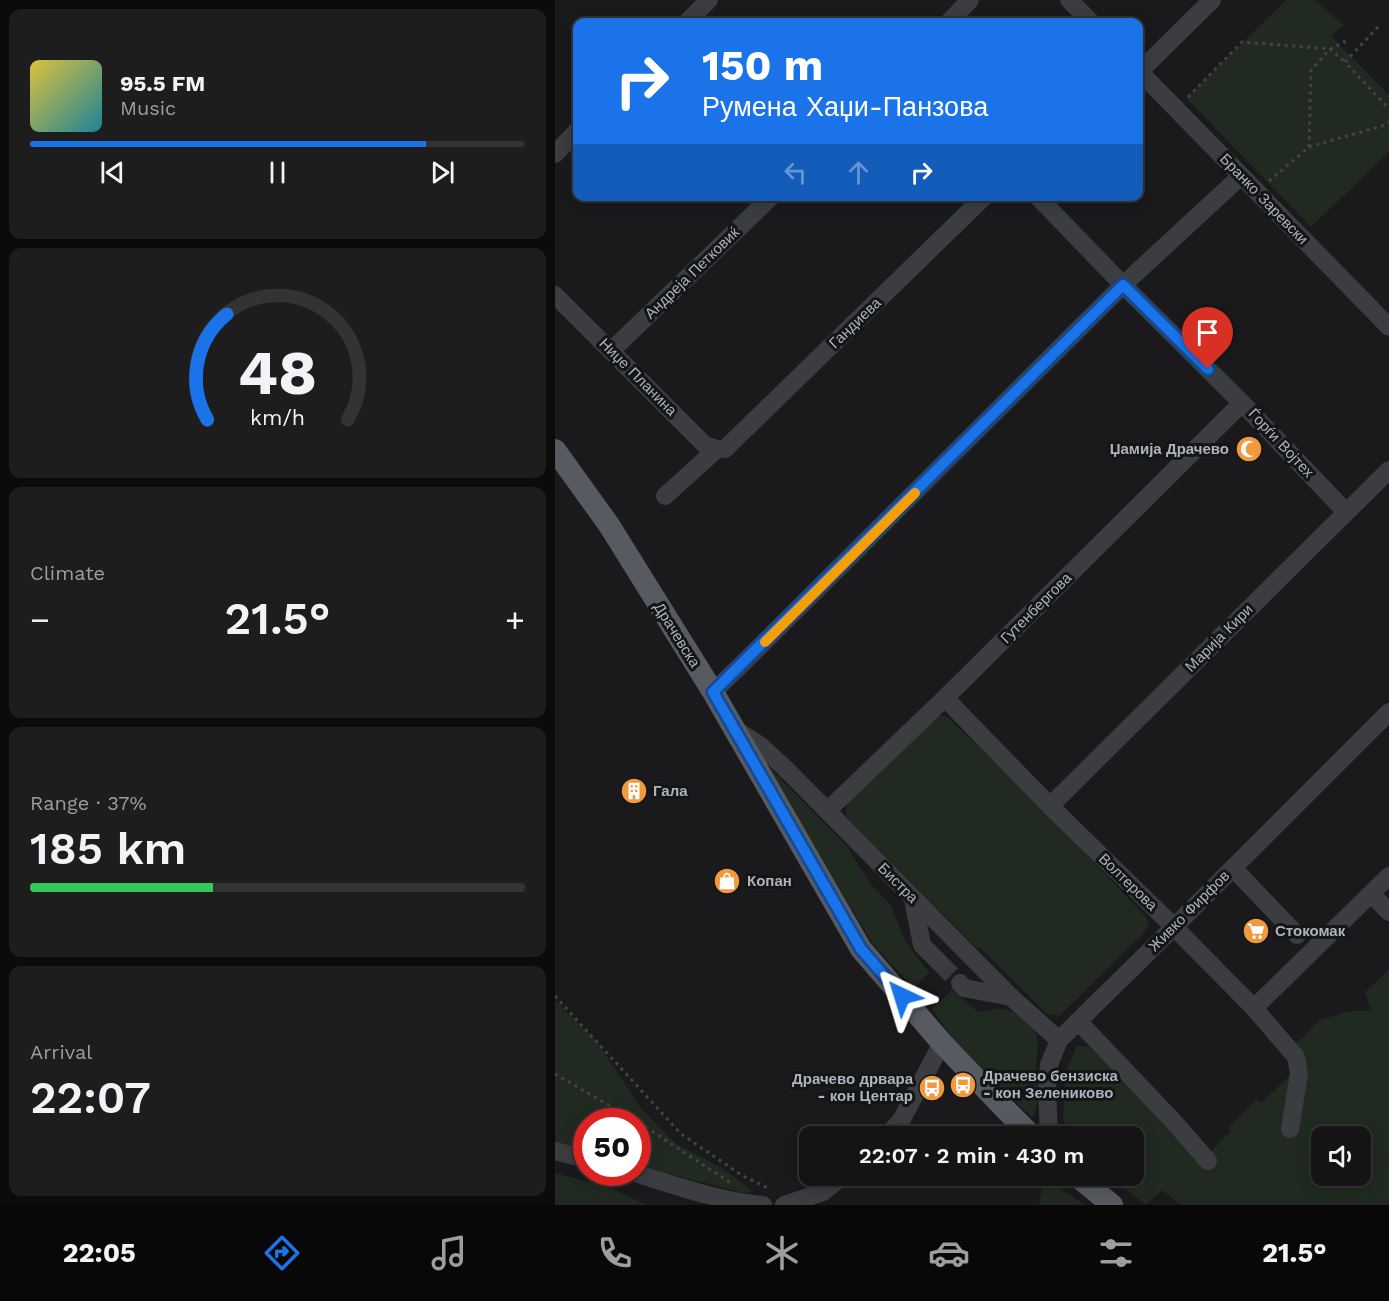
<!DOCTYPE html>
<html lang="en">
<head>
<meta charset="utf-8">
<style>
	body { margin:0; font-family:"Work Sans",sans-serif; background:#1d1d1e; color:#f1f3f6; height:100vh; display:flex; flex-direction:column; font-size:22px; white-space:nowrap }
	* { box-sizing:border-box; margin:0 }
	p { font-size:20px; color:#9d9ea0 }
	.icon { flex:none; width:33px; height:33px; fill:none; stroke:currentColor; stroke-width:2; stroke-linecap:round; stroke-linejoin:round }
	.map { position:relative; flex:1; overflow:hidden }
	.panel { display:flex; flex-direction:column; gap:9px; padding:9px; background:#0b0b0c; width:555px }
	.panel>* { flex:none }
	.hud { position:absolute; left:18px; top:18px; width:570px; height:183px; border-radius:12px; box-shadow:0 3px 15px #0003,0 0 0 2px #333334; background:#1a73e8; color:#fff; overflow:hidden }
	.tools { position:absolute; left:756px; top:1126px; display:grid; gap:12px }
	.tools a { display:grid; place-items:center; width:60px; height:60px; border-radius:12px; background:#141415; box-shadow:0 3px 15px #0003,0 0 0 2px #333334; font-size:30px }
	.speed { position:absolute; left:18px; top:1108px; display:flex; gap:12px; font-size:30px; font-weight:700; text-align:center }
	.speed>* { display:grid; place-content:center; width:78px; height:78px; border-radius:50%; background:#141415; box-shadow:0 3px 15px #0003,0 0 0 2px #333334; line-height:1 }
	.speed .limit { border:9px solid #d22; background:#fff; color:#111 }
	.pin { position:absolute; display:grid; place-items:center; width:51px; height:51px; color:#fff; margin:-62px -26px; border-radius:50% 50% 50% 0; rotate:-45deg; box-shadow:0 0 6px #0007 }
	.pin .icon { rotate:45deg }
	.me { position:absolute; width:66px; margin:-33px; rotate:319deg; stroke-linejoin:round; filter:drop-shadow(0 0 4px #0008) }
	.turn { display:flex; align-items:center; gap:21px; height:126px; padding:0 30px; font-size:27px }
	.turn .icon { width:78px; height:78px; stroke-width:2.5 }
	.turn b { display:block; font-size:42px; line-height:51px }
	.lanes { display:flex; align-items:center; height:57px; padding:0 30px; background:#0003; justify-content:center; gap:30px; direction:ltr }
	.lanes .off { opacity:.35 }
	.big { font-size:45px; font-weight:600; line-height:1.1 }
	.panel .card { flex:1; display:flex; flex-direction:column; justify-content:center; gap:9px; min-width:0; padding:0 21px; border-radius:12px; background:#1d1d1e }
	.panel .dial { align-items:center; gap:0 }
	.dial svg { height:156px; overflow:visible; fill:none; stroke:#333334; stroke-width:7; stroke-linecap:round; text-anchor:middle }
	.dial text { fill:#f1f3f6; stroke:none }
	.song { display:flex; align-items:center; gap:18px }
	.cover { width:72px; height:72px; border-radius:9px; background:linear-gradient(135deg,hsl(50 70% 55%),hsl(190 70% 35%)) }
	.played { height:6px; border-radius:3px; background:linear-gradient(90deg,#1a73e8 80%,#333334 80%) }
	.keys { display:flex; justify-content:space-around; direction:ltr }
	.heat { display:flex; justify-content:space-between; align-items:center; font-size:33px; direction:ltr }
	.charge { height:9px; border-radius:4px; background:linear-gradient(90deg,#34c759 37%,#333334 0) }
	.trip { position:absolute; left:244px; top:1126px; width:345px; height:60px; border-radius:12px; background:#141415; box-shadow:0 3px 15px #0003,0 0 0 2px #333334; font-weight:600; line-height:60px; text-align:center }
	.menu { display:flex; height:96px; justify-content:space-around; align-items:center; background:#080808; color:#9d9ea0 }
	.menu .icon { width:42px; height:42px }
	.menu .selected { color:#1a73e8 }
	.menu b { font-size:27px; color:#f1f3f6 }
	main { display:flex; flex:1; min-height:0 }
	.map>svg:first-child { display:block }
	.green { fill:#212a21; fill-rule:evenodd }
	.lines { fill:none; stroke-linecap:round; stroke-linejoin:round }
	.minor-tunnel { stroke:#37393c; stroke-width:18; stroke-dasharray:18 9; stroke-linecap:butt }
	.path { stroke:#414448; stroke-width:3; stroke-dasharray:3 4.5; stroke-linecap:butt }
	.minor { stroke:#3b3d41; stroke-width:18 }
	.major { stroke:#575a60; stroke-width:22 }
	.route-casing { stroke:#114b97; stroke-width:15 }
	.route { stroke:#1a73e8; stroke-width:10 }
	.slow { stroke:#f59e0b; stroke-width:10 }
	.labels { text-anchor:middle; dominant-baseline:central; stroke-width:6; stroke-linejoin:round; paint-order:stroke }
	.street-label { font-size:15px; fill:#acb3bb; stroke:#141517 }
	.poi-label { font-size:15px; font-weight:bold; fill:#acb3bb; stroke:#141517; text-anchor:start }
</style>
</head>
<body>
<main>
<section class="panel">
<div class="card">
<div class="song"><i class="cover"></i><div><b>95.5 FM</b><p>Music</p></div></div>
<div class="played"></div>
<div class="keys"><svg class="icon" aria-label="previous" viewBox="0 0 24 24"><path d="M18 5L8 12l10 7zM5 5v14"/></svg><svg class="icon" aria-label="pause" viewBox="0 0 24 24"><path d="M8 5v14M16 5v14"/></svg><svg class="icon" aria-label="next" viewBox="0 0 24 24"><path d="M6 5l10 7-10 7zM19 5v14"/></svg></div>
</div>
<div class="card dial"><svg viewBox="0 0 100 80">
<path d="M14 69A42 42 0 1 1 86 69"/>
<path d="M14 69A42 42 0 0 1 24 15" stroke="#1a73e8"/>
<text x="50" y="56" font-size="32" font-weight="700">48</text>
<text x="50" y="72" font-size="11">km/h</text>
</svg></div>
<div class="card"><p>Climate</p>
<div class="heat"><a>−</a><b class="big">21.5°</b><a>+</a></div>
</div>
<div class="card"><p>Range · 37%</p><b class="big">185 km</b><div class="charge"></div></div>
<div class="card"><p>Arrival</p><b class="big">22:07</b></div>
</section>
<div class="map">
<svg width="834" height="1205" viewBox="0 0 834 1205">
	<rect width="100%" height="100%" fill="#1a1a1c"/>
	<path class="green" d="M731,0H760L786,23L788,25L776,36L834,95V152L756,227L631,98Z
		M380,716H391L421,744L424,742L590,916L594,923L588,934L504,1016L492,1014L424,947L422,948L297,823L291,815L292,802Z
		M208,761L291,845L316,884L336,906L349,939L374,973L358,988L318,944Z
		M834,970V1205H626L607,1190L591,1205L553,1176H579V1137H516L508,1119L510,1075L522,1046L534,1047L592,1105L649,1159L676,1131L673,1128L702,1099L706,1103L741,1070L748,1054L741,1043L765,1020L791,1012L816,1010L810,992ZM766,1137H806V1176H766Z
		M397,990L423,1012C431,1011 439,1008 446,1009C454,1009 461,1013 467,1018C470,1021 475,1024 478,1027C486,1038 481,1055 481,1068C482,1084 485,1103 478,1118L407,1052L377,1009Z
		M0,1000L42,1042L85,1107L120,1143L170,1170L197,1191L190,1193L83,1166L82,1122H32L31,1153L0,1145Z
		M0,1173L56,1188L91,1205H0Z
		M489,1178L530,1205H484Z"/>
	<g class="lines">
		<path class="minor-tunnel" d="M384,962L405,983"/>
		<path class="path" d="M823,27L790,62L834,109
			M633,97L687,42L775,49L790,62
			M754,147L827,126L834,122
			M714,181L754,147L756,70L775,49L793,40
			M0,996L126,1134L188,1176L213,1188
			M0,1074L83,1122L176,1183"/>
		<path class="minor" d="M514,0L536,22
			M132,22L154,0
			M394,22L415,0
			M584,71L834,327
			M584,72L657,0
			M0,154L22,131
			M482,196L568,285L687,403L791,512
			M0,295L150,445L162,449H170L430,196
			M57,350L217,196
			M110,496L162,449
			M158,692L187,664L568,285L686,176
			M390,698L495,806L619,927L699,1008L834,876
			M180,729L206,746L231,769L456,997L504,1040
			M495,806L834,470
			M272,811L390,698L687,403
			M678,868L742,935
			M816,894L834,912
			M358,899L367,945L384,962
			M405,983L409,988L456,997
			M699,1008L741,1057L744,1074L735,1129
			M523,1021L619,1122L653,1161
			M331,1137L347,1119L387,1043
			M494,1137L492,1088L494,1065L504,1040L619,927L834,712
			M0,1151L32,1159
			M80,1173C122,1186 164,1201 208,1205
			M229,1205L268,1192L288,1176"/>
		<path class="major" d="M0,450L54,525L158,692L306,949L387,1043L450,1109L478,1137
			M522,1176L557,1205"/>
	</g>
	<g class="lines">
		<defs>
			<path id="route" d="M347,996L306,949L158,692L568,285L653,369"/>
		</defs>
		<use href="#route" class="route-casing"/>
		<use href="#route" class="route"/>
		<path class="slow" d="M210,642L360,493"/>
	</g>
	<defs>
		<symbol id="mosque-disc" viewBox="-11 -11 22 22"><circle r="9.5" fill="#f1993c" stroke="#141517"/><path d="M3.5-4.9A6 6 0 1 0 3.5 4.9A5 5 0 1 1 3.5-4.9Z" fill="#fff"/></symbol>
		<symbol id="building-disc" viewBox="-11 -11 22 22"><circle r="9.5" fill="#f1993c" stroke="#141517"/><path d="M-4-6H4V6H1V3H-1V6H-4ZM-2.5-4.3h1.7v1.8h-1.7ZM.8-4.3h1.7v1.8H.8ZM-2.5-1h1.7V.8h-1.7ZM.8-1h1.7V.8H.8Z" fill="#fff"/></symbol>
		<symbol id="shop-disc" viewBox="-11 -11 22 22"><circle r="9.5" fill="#f1993c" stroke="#141517"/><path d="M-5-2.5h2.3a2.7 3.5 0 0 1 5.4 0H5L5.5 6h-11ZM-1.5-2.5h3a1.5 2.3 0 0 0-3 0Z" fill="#fff"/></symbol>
		<symbol id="supermarket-disc" viewBox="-11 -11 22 22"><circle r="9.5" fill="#f1993c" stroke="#141517"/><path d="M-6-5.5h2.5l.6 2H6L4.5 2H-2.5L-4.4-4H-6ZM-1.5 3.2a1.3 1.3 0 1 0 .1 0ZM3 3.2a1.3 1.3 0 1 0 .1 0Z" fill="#fff"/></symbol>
		<symbol id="bus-disc" viewBox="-11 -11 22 22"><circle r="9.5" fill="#f1993c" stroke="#141517"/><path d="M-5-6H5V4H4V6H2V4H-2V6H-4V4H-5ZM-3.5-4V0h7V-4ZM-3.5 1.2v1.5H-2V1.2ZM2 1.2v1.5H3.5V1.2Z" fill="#fff"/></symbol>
	</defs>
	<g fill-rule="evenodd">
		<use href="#mosque-disc" x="679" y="434" width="30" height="30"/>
		<use href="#building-disc" x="64" y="776" width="30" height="30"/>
		<use href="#shop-disc" x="157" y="866" width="30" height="30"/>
		<use href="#supermarket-disc" x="686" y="916" width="30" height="30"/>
		<use href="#bus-disc" x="393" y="1070" width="30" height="30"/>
		<use href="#bus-disc" x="362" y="1073" width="30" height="30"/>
	</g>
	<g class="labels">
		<g class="street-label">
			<text transform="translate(709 199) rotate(46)">Бранко Заревски</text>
			<text transform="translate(137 273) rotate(-44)">Андреја Петковиќ</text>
			<text transform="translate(300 323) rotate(-44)">Гандиева</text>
			<text transform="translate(83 377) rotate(45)">Ниџе Планина</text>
			<text transform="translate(726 443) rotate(47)">Ѓорѓи Војтех</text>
			<text transform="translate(481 608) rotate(-45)">Гутенбергова</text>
			<text transform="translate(122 635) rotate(58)">Драчевска</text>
			<text transform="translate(664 638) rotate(-45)">Марија Кири</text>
			<text transform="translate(573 882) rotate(44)">Волтерова</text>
			<text transform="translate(343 883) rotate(45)">Бистра</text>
			<text transform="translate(634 911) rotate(-45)">Живко Фирфов</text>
		</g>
		<g class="poi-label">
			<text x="674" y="449" text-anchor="end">Џамија Драчево</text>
			<text x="98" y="791">Гала</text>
			<text x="192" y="881">Копан</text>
			<text x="720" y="931">Стокомак</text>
			<text x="428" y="1076">Драчево бензиска<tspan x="428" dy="17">- кон Зелениково</tspan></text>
			<text x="358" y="1079" text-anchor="end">Драчево дрвара<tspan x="358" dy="17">- кон Центар</tspan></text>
		</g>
	</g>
</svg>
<div class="tools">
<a><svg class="icon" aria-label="sound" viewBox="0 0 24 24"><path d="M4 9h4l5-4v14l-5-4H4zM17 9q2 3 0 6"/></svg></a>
</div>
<div class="speed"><div class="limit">50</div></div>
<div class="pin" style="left:653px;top:369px;background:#d93025"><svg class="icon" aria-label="arrive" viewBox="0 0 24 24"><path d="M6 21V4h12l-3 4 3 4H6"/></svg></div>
<svg class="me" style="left:347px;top:996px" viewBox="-20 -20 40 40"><path d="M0-17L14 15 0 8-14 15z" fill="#1a73e8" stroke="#fff" stroke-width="4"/></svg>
<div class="trip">22:07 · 2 min · 430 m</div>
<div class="hud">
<div class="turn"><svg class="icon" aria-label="right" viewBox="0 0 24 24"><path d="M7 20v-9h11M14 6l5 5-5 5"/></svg><div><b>150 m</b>Румена Хаџи-Панзова</div></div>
<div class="lanes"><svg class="icon off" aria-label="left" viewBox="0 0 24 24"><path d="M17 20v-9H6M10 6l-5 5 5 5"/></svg><svg class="icon off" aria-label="ahead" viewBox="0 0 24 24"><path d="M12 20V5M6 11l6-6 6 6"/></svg><svg class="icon" aria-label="right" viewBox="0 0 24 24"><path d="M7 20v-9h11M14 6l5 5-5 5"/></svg></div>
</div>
</div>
</main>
<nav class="menu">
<b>22:05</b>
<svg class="icon selected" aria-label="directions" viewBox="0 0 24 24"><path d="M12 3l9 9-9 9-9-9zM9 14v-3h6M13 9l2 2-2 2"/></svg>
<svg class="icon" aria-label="music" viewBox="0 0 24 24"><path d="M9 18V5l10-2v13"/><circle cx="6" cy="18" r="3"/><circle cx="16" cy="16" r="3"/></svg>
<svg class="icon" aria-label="phone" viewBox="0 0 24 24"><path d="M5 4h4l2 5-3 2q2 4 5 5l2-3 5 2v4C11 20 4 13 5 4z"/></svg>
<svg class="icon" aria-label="climate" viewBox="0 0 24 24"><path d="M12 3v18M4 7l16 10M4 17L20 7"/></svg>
<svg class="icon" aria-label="car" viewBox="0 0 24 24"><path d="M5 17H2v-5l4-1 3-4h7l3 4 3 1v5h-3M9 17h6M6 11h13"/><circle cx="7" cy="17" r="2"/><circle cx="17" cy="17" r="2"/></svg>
<svg class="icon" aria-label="filters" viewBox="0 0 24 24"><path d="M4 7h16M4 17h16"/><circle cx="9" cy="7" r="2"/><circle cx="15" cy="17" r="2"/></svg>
<b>21.5°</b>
</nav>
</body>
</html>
